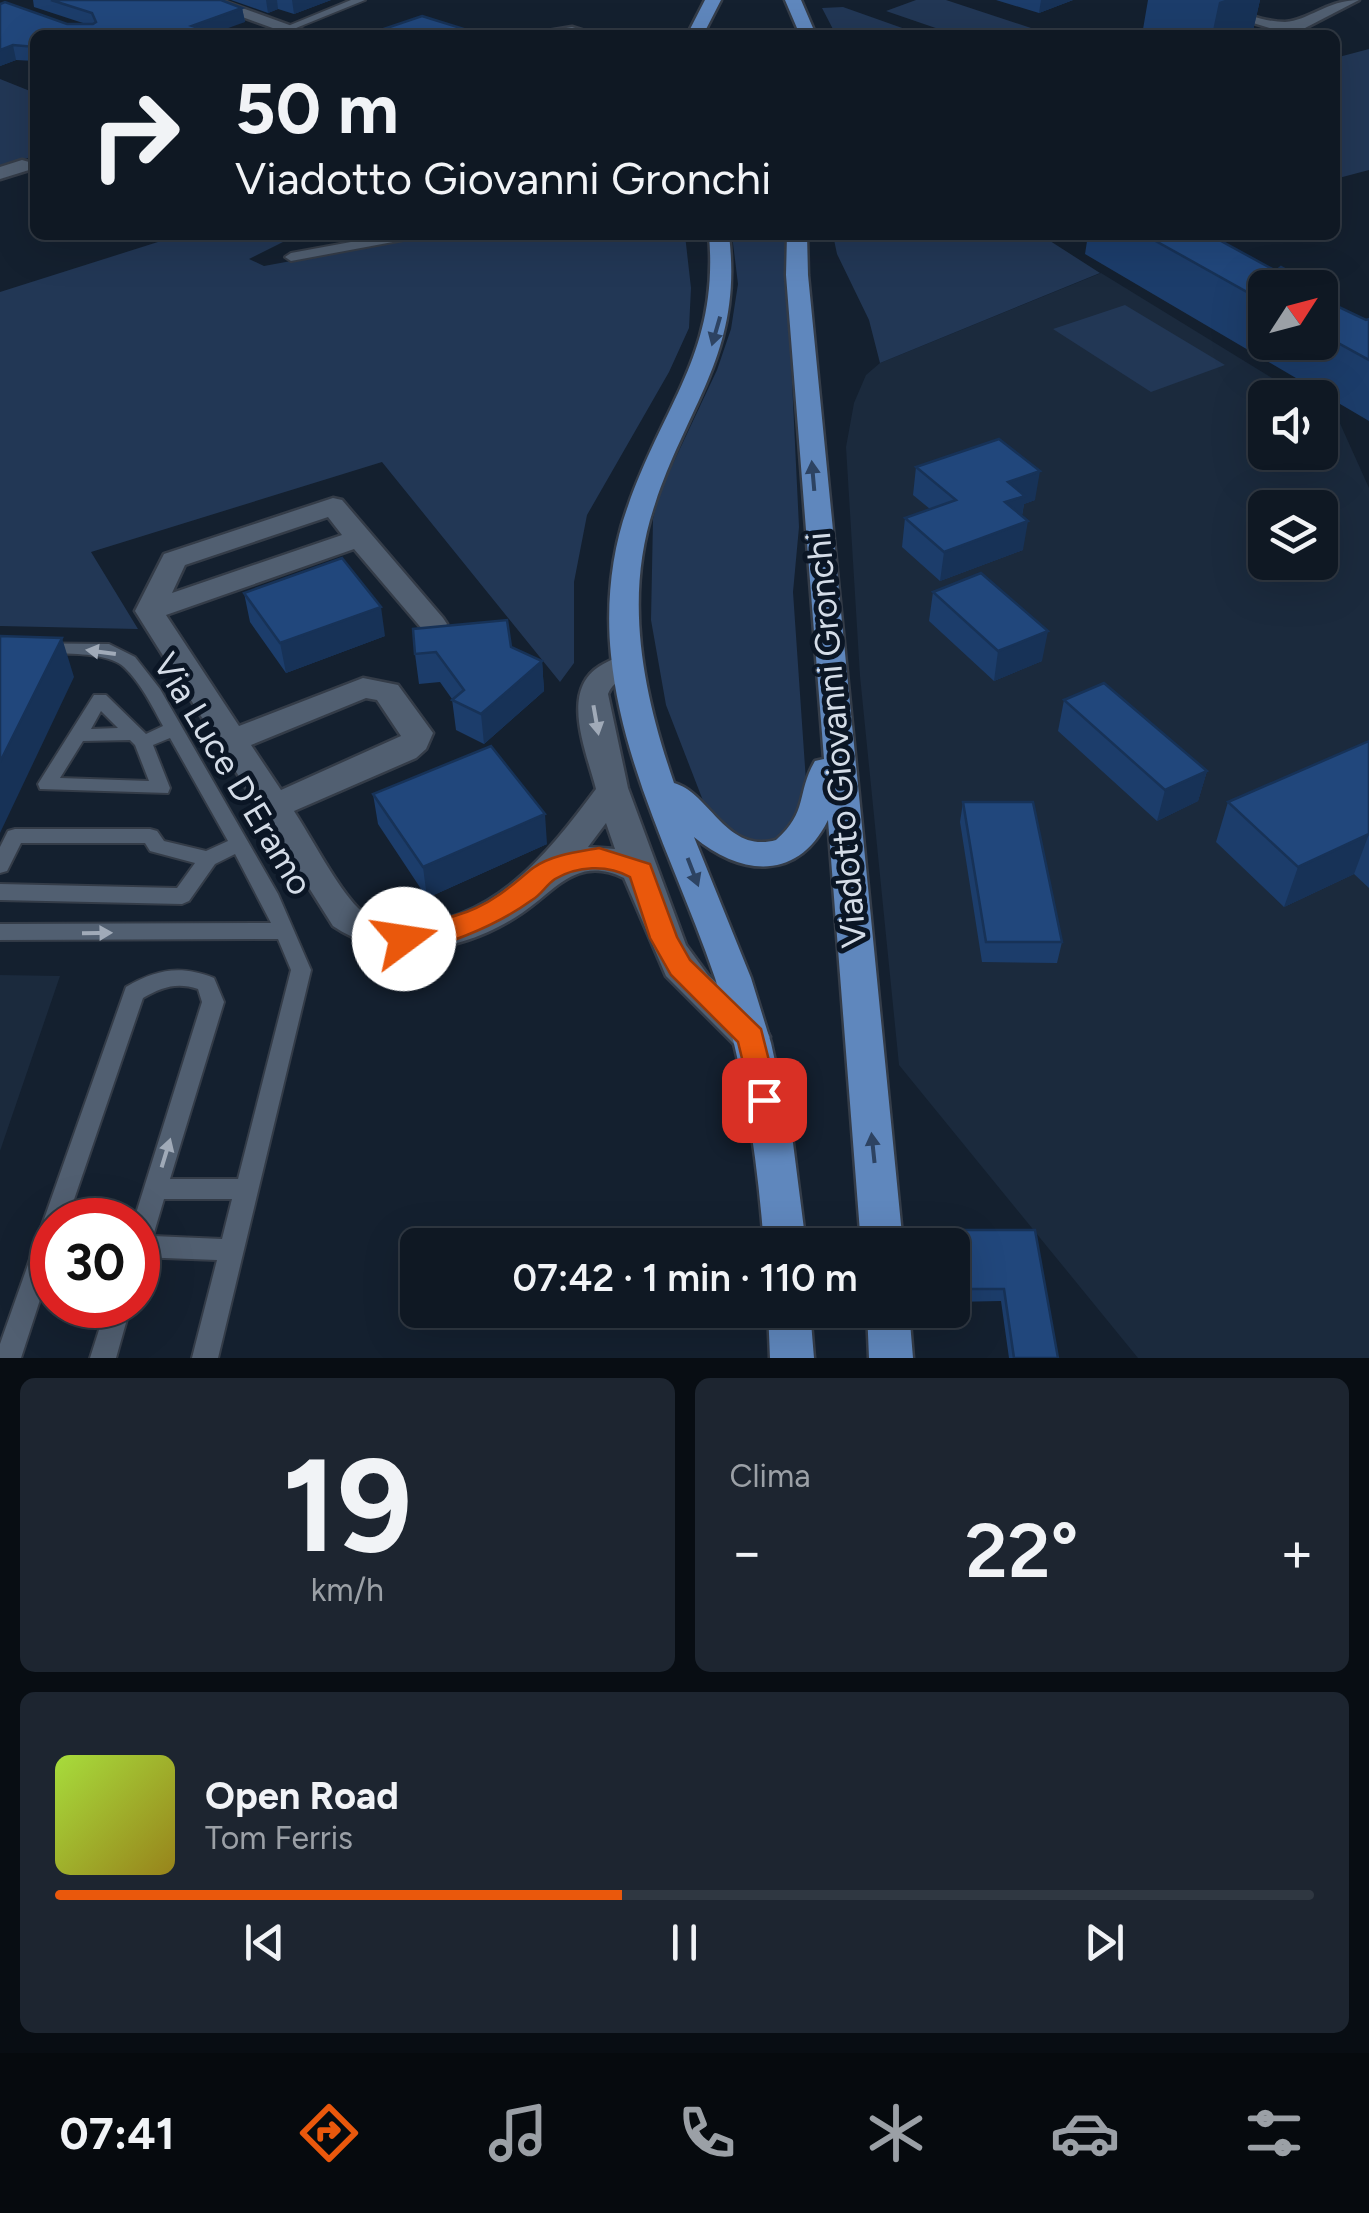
<!DOCTYPE html>
<html lang="it">
<head>
<meta charset="utf-8">
<style>
	body { margin:0; font-family:Figtree,sans-serif; background:#1d2530; color:#f1f3f6; height:100vh; display:flex; flex-direction:column; font-size:38px; white-space:nowrap }
	* { box-sizing:border-box; margin:0 }
	p { font-size:32px; color:#9ba0a6 }
	.icon { flex:none; width:55px; height:55px; fill:none; stroke:currentColor; stroke-width:2; stroke-linecap:round; stroke-linejoin:round }
	.map { position:relative; height:1358px; overflow:hidden }
	.details { display:flex; flex-direction:column; gap:20px; padding:20px; background:#080d13; flex:1 }
	.details>* { flex:none }
	.banner { position:absolute; left:30px; top:30px; width:1310px; height:210px; border-radius:15px; box-shadow:0 10px 40px #0002,0 0 0 2px #2f3741; background:#0f1823; color:#f1f3f6; overflow:hidden }
	.needle { width:65px; rotate:54deg }
	.controls { position:absolute; left:1248px; top:270px; display:grid; gap:20px }
	.controls a { display:grid; place-items:center; width:90px; height:90px; border-radius:15px; background:#0f1823; box-shadow:0 10px 40px #0002,0 0 0 2px #2f3741; font-size:50px }
	.speed { position:absolute; left:30px; top:1198px; display:flex; gap:20px; font-size:50px; font-weight:700; text-align:center }
	.speed>* { display:grid; place-content:center; width:130px; height:130px; border-radius:50%; background:#0f1823; box-shadow:0 10px 40px #0002,0 0 0 2px #2f3741; line-height:1 }
	.speed .limit { border:15px solid #d22; background:#fff; color:#111 }
	.pin { position:absolute; display:grid; place-items:center; width:85px; height:85px; color:#fff; margin:-42px; border-radius:20px; box-shadow:0 5px 15px #0006 }
	.me { position:absolute; width:110px; margin:-55px; rotate:76deg; stroke-linejoin:round; filter:drop-shadow(0 0 8px #0008) }
	.turn { display:flex; align-items:center; gap:35px; height:210px; padding:0 40px; font-size:45px }
	.turn .icon { width:130px; height:130px; stroke-width:2.5 }
	.turn b { display:block; font-size:70px; line-height:85px }
	.big { font-size:75px; font-weight:600; line-height:1.1 }
	.details .tile { flex:1; display:flex; flex-direction:column; justify-content:center; gap:15px; min-width:0; padding:0 35px; border-radius:15px; background:#1d2530 }
	.details .dial { align-items:center; gap:0 }
	.dial b { font-size:130px; line-height:1 }
	.song { display:flex; align-items:center; gap:30px }
	.cover { width:120px; height:120px; border-radius:15px; background:linear-gradient(135deg,hsl(80 70% 55%),hsl(50 70% 35%)) }
	.played { height:10px; border-radius:5px; background:linear-gradient(90deg,#ea580c 45%,#2f3741 45%) }
	.keys { display:flex; justify-content:space-around; direction:ltr }
	.heat { display:flex; justify-content:space-between; align-items:center; font-size:55px; direction:ltr }
	.details .tiles { flex:1; display:grid; gap:20px; grid-template-columns:1fr 1fr }
	.tile:last-child { grid-column:span 2 }
	.trip { position:absolute; left:400px; top:1228px; width:570px; height:100px; border-radius:15px; background:#0f1823; box-shadow:0 10px 40px #0002,0 0 0 2px #2f3741; font-weight:600; line-height:100px; text-align:center }
	.tabs { display:flex; height:160px; justify-content:space-around; align-items:center; background:#060a0e; color:#9ba0a6 }
	.tabs .icon { width:70px; height:70px }
	.tabs .active { color:#ea580c }
	.tabs b { font-size:45px; color:#f1f3f6 }
	.map>svg:first-child { display:block }
	.built { fill:#1b2a3d; fill-rule:evenodd }
	.green { fill:#223755 }
	.lines { fill:none; stroke-linecap:round; stroke-linejoin:round }
	.lane-casing { stroke:#343c48; stroke-width:4 }
	.street-casing { stroke:#343c48; stroke-width:5 }
	.primary-casing { stroke:#343c48; stroke-width:5 }
	.lane { fill:#515f71; fill-rule:evenodd }
	.street { fill:#515f71; fill-rule:evenodd }
	.primary { fill:#5f87bd; fill-rule:evenodd }
	.wall { fill:#1c3d6b }
	.shaded-wall { fill:#173257 }
	.building { fill:#21477c; stroke:#173257; stroke-width:2.5 }
	.oneway { fill:#2d4362 }
	.oneway2 { fill:#a0aab8 }
	.route { fill:#ea580c; stroke:#983908; stroke-width:2.5 }
	.labels { text-anchor:middle; dominant-baseline:central; stroke-width:10; stroke-linejoin:round; paint-order:stroke }
	.street-label { font-size:35px; fill:#d4dce7; stroke:#0b1625 }
</style>
</head>
<body>
<div class="map">
<svg width="1369" height="1358" viewBox="0 0 1369 1358">
	<rect width="100%" height="100%" fill="#14202f"/>
	<path class="built" d="M1101,273L1303,397L1265,398V452H1320V408L1338,419L1369,488V1358H1138L899,1065L860,676L846,447L854,403L866,375L880,363ZM1265,508H1320V562H1265Z
		M0,975L60,976L0,1151Z"/>
	<path class="green" d="M916,0H946L1049,34L956,35L886,11Z
		M843,7L922,35H836L822,8Z
		M1369,49V170L1335,179V58Z
		M0,79L35,93V156L0,166Z
		M180,235H297L249,259L264,266L432,235H685L691,288L689,328L669,372L587,515L574,582V663L560,682L382,462L91,552L138,629L0,626V292Z
		M732,235H785L799,527L793,592L807,796L788,840L744,846L707,811L666,705L651,620L653,519L660,491L717,370L731,329L738,284Z
		M833,235H1058L1047,239L1100,273L880,363L869,320L837,254Z
		M1125,305L1225,365L1151,392L1053,329Z"/>
	<g class="lines">
		<defs>
			<path id="lane" d="M351,0H365L291,30L283,28Z
				M389,235H415L409,239L291,261L285,257L291,253Z
				M0,643L109,644L135,657L160,689L278,894L311,970L218,1358H192L217,1260L138,1257V1220H134L202,1002L198,989C177,982 162,987 143,998L67,1220H52V1263L21,1358H0V1344L126,987C157,969 181,965 214,978L224,1002L170,1179H238L291,970L278,939L0,940V924L271,923L235,854L215,864L189,901L182,904L0,900V884L177,888L195,863L150,851L145,843H21L7,871L0,873V847L8,831L15,829H150L157,831L164,841L206,851L228,841L170,738L153,745L170,788L168,793L40,789L38,784L94,695H106L146,734L163,726C152,706 141,683 124,667C103,647 30,655 0,655ZM101,711L118,728L91,729ZM130,740L135,745L149,781L60,778L83,741ZM164,1199H232L222,1239L153,1236Z
				M107,1305H131L116,1358H90Z"/>
			<path id="street" d="M196,0H220L317,35H292Z
				M1178,0C1217,0 1254,22 1285,22C1308,21 1327,0 1359,0L1305,28L1283,32Z
				M572,27L597,35H546L548,31Z
				M22,160L29,162V170L0,179V167Z
				M333,498L342,500L443,618L447,624L443,630H423L354,549L166,615L239,726L363,678L398,685L433,733L426,749L416,758L294,811C311,837 337,887 358,908C371,921 390,924 408,924C493,924 550,851 596,789C587,753 559,691 600,666C612,659 623,654 637,658L641,665C632,678 614,678 608,694L628,788L686,945L708,975L764,1026L770,1037L764,1048L751,1052L738,1048L666,976L624,878C577,855 556,890 522,913C466,951 391,965 333,926L135,611L164,554ZM328,517L342,535L172,593L185,565ZM366,698L377,700L401,736L281,790L251,745ZM606,823L615,849L588,847Z"/>
			<path id="primary" d="M705,0H721L703,35H687Z
				M785,0H801L816,35H800Z
				M709,235H729C743,351 689,402 655,504C623,597 643,693 674,783C710,793 726,854 776,840C809,811 796,793 815,761L824,759L786,275L787,235H807L808,275L903,1245H861L828,820C798,881 742,877 694,837L751,978L771,1043L793,1143L806,1245H764C757,1154 744,1064 715,978C679,872 622,768 611,655C606,606 611,552 628,506C664,403 719,352 709,235Z
				M768,1310H810L814,1358H770Z
				M867,1310H909L913,1358H869Z"/>
		</defs>
		<use href="#lane" class="lane-casing"/>
		<use href="#street" class="street-casing"/>
		<use href="#primary" class="primary-casing"/>
		<use href="#lane" class="lane"/>
		<use href="#street" class="street"/>
		<use href="#primary" class="primary"/>
	</g>
	<path class="wall" d="M33,0H221L242,8L245,22L35,35V61L16,60L0,66V4L67,24H86L34,7Z
		M231,0H331L294,14L278,9L268,13Z
		M996,0H1073L1039,13Z
		M1148,0H1260L1252,35H1142Z
		M1088,235H1210L1265,288V342H1320V288L1322,289L1320,294L1324,300L1366,320L1369,319V421L1085,254Z
		M916,467L1035,500L1024,504L1022,516L1023,550L940,581L902,547L905,518L930,509L913,495Z
		M933,592L1042,661L994,681L929,621Z
		M244,593L385,636L286,673L250,622Z
		M511,647L542,661L544,691L484,744L456,730L452,699L440,682L419,684L415,654Z
		M1064,700L1207,771L1198,801L1157,821L1058,731Z
		M1369,741V888L1354,874L1284,907L1216,842L1228,802Z
		M373,794L547,844L427,898L378,824Z
		M963,802L1062,942L1057,963L982,962L960,822Z
		M943,1230H1035L1058,1358H1009L1001,1301L952,1302V1245H941Z"/>
	<path class="shaded-wall" d="M266,0H277L278,9L268,13Z
		M292,0H331L294,14Z
		M1041,0H1073L1039,13Z
		M1225,0H1260L1252,35H1212L1219,2Z
		M242,8L245,22L209,35H187L192,26Z
		M13,45L16,60L0,66V50Z
		M1040,471L1035,500L1024,504L1020,524L1028,521L1023,550L940,581L944,552L1008,482Z
		M381,607L385,636L286,673L280,643Z
		M1048,631L1042,661L994,681L998,651Z
		M62,638L74,677L0,833V762Z
		M542,661L544,691L484,744L481,714Z
		M1207,771L1198,801L1157,821L1165,790Z
		M545,814L547,844L427,898L423,867Z
		M1369,834L1354,874L1284,907L1298,867Z"/>
	<path class="building" d="M51,0H221L242,8L192,26L202,29L187,35H35V47L13,45L0,50V4L5,2L67,24H93L96,22L92,13Z
		M422,16L480,34L477,35H366Z
		M1145,235H1210L1276,271L1281,267L1319,288H1265V302Z
		M1320,294L1324,300L1366,320L1369,319V360L1320,333Z
		M999,439L1040,471L1008,482L1025,496L1005,502L1028,521L944,552L905,518L956,500L916,467Z
		M342,558L381,607L280,643L244,593Z
		M981,573L1048,631L998,651L933,592Z
		M507,620L511,647L542,661L481,714L452,700L464,690L436,652L415,654L413,629Z
		M0,636L62,638L0,762Z
		M1104,683L1207,771L1165,790L1064,700Z
		M1369,741V834L1298,867L1228,802Z
		M491,746L545,814L423,867L373,794Z
		M963,802H1033L1062,942H986Z
		M943,1230H1035L1058,1358H1014L1004,1289H952V1245H945Z"/>
	<defs><path id="oneway-solid" d="M-6-.8H1V-3.2L6.5 0L1 3.2V.8H-6Z" transform="scale(2.5)"/></defs>
	<g class="oneway">
		<use href="#oneway-solid" transform="translate(716 331) rotate(106)"/>
		<use href="#oneway-solid" transform="translate(813 476) rotate(-95)"/>
		<use href="#oneway-solid" transform="translate(693 872) rotate(69)"/>
		<use href="#oneway-solid" transform="translate(873 1148) rotate(-96)"/>
	</g>
	<g class="oneway2">
		<use href="#oneway-solid" transform="translate(101 652) rotate(-172)"/>
		<use href="#oneway-solid" transform="translate(596 720) rotate(80)"/>
		<use href="#oneway-solid" transform="translate(97 933) rotate(-1)"/>
		<use href="#oneway-solid" transform="translate(166 1153) rotate(-73)"/>
	</g>
	<path class="route" d="M599,848L650,864L677,937L690,960L761,1029L779,1100L775,1108L764,1112L754,1108L738,1042L671,975L650,938L630,877C607,864 577,866 555,879C546,885 541,895 532,900C503,921 430,958 395,947L391,939L395,932C422,923 450,920 476,908C499,898 514,883 533,868C551,855 577,852 599,848Z"/>
	<g class="labels">
		<g class="street-label">
			<text transform="translate(836 740) rotate(-95)">Viadotto Giovanni Gronchi</text>
			<text transform="translate(233 774) rotate(59)">Via Luce D'Eramo</text>
		</g>
	</g>
</svg>
<div class="controls">
<a><svg class="needle" viewBox="-14 -14 28 28"><path d="M0-13l5 13h-10z" fill="#e53935"/><path d="M0 13l5-13h-10z" fill="#9ba0a6"/></svg></a>
<a><svg class="icon" aria-label="sound" viewBox="0 0 24 24"><path d="M4 9h4l5-4v14l-5-4H4zM17 9q2 3 0 6"/></svg></a>
<a><svg class="icon" aria-label="layers" viewBox="0 0 24 24"><path d="M12 4l9 5-9 5-9-5zM3 14l9 5 9-5"/></svg></a>
</div>
<div class="speed"><div class="limit">30</div></div>
<div class="pin" style="left:764px;top:1100px;background:#d93025"><svg class="icon" aria-label="arrive" viewBox="0 0 24 24"><path d="M6 21V4h12l-3 4 3 4H6"/></svg></div>
<svg class="me" style="left:404px;top:939px" viewBox="-20 -20 40 40"><circle r="19" fill="#fff"/><path d="M0-13L10 11 0 6-10 11z" fill="#ea580c"/></svg>
<div class="trip">07:42 · 1 min · 110 m</div>
<div class="banner">
<div class="turn"><svg class="icon" aria-label="right" viewBox="0 0 24 24"><path d="M7 20v-9h11M14 6l5 5-5 5"/></svg><div><b>50 m</b>Viadotto Giovanni Gronchi</div></div>
</div>
</div>
<section class="details">
<div class="tiles">
<div class="tile dial"><b>19</b><p>km/h</p></div>
<div class="tile"><p>Clima</p>
<div class="heat"><a>−</a><b class="big">22°</b><a>+</a></div>
</div>
<div class="tile">
<div class="song"><i class="cover"></i><div><b>Open Road</b><p>Tom Ferris</p></div></div>
<div class="played"></div>
<div class="keys"><svg class="icon" aria-label="previous" viewBox="0 0 24 24"><path d="M18 5L8 12l10 7zM5 5v14"/></svg><svg class="icon" aria-label="pause" viewBox="0 0 24 24"><path d="M8 5v14M16 5v14"/></svg><svg class="icon" aria-label="next" viewBox="0 0 24 24"><path d="M6 5l10 7-10 7zM19 5v14"/></svg></div>
</div>
</div>
</section>
<nav class="tabs">
<b>07:41</b>
<svg class="icon active" aria-label="directions" viewBox="0 0 24 24"><path d="M12 3l9 9-9 9-9-9zM9 14v-3h6M13 9l2 2-2 2"/></svg>
<svg class="icon" aria-label="music" viewBox="0 0 24 24"><path d="M9 18V5l10-2v13"/><circle cx="6" cy="18" r="3"/><circle cx="16" cy="16" r="3"/></svg>
<svg class="icon" aria-label="phone" viewBox="0 0 24 24"><path d="M5 4h4l2 5-3 2q2 4 5 5l2-3 5 2v4C11 20 4 13 5 4z"/></svg>
<svg class="icon" aria-label="climate" viewBox="0 0 24 24"><path d="M12 3v18M4 7l16 10M4 17L20 7"/></svg>
<svg class="icon" aria-label="car" viewBox="0 0 24 24"><path d="M5 17H2v-5l4-1 3-4h7l3 4 3 1v5h-3M9 17h6M6 11h13"/><circle cx="7" cy="17" r="2"/><circle cx="17" cy="17" r="2"/></svg>
<svg class="icon" aria-label="filters" viewBox="0 0 24 24"><path d="M4 7h16M4 17h16"/><circle cx="9" cy="7" r="2"/><circle cx="15" cy="17" r="2"/></svg>
</nav>
</body>
</html>
